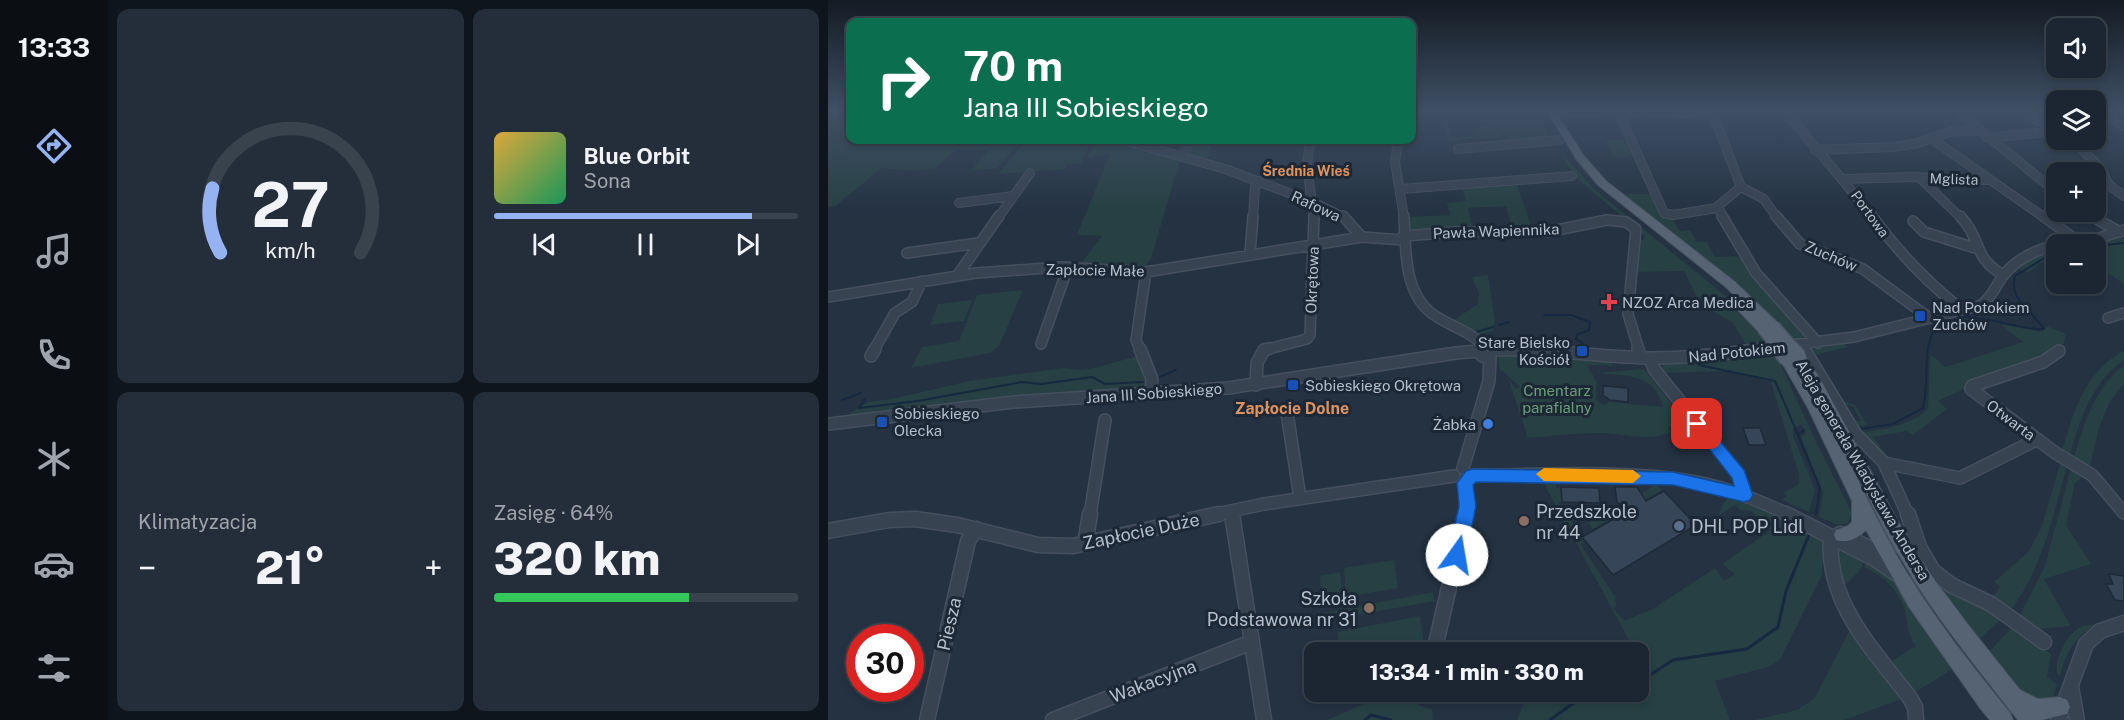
<!DOCTYPE html>
<html lang="pl">
<head>
<meta charset="utf-8">
<style>
	body { margin:0; font-family:"Public Sans",sans-serif; background:#242e3a; color:#f1f3f6; height:100vh; display:flex; flex-direction:column; font-size:22px; white-space:nowrap }
	* { box-sizing:border-box; margin:0 }
	p { font-size:20px; color:#a0a5ac }
	.icon { flex:none; width:33px; height:33px; fill:none; stroke:currentColor; stroke-width:2; stroke-linecap:round; stroke-linejoin:round }
	.map { position:relative; flex:1; overflow:hidden }
	.panel { display:flex; flex-direction:column; gap:9px; padding:9px; background:#0f151c; width:720px }
	.panel>* { flex:none }
	.hud { position:absolute; left:18px; top:18px; width:570px; height:126px; border-radius:12px; box-shadow:0 3px 9px #0003,0 0 0 2px #39434d; background:#0b6e4f; color:#fff; overflow:hidden }
	.controls { position:absolute; left:1218px; top:18px; display:grid; gap:12px }
	.controls a { display:grid; place-items:center; width:60px; height:60px; border-radius:12px; background:#1b2632; box-shadow:0 3px 9px #0003,0 0 0 2px #39434d; font-size:30px }
	.speed { position:absolute; left:18px; top:624px; display:flex; gap:12px; font-size:30px; font-weight:700; text-align:center }
	.speed>* { display:grid; place-content:center; width:78px; height:78px; border-radius:50%; background:#1b2632; box-shadow:0 3px 9px #0003,0 0 0 2px #39434d; line-height:1 }
	.speed .limit { border:9px solid #d22; background:#fff; color:#111 }
	.pin { position:absolute; display:grid; place-items:center; width:51px; height:51px; color:#fff; margin:-26px; border-radius:12px; box-shadow:0 3px 9px #0006 }
	.me { position:absolute; width:66px; margin:-33px; rotate:13deg; stroke-linejoin:round; filter:drop-shadow(0 0 4px #0008) }
	.turn { display:flex; align-items:center; gap:21px; height:126px; padding:0 18px; font-size:27px }
	.turn .icon { width:78px; height:78px; stroke-width:2.5 }
	.turn b { display:block; font-size:42px; line-height:51px }
	.big { font-size:45px; font-weight:800; line-height:1.1 }
	.panel .card { flex:1; display:flex; flex-direction:column; justify-content:center; gap:9px; min-width:0; padding:0 21px; border-radius:12px; background:#242e3a }
	.panel .dial { align-items:center; gap:0 }
	.dial svg { height:156px; overflow:visible; fill:none; stroke:#39434d; stroke-width:7; stroke-linecap:round; text-anchor:middle }
	.dial text { fill:#f1f3f6; stroke:none }
	.song { display:flex; align-items:center; gap:18px }
	.cover { width:72px; height:72px; border-radius:9px; background:linear-gradient(135deg,hsl(40 70% 55%),hsl(150 70% 35%)) }
	.played { height:6px; border-radius:3px; background:linear-gradient(90deg,#95b2f1 85%,#39434d 85%) }
	.keys { display:flex; justify-content:space-around; direction:ltr }
	.heat { display:flex; justify-content:space-between; align-items:center; font-size:33px; direction:ltr }
	.charge { height:9px; border-radius:4px; background:linear-gradient(90deg,#34c759 64%,#39434d 0) }
	.panel .tiles { flex:1; display:grid; gap:9px; grid-template-columns:repeat(2,1fr) }
	.trip { position:absolute; left:476px; top:642px; width:345px; height:60px; border-radius:12px; background:#1b2632; box-shadow:0 3px 9px #0003,0 0 0 2px #39434d; font-weight:800; line-height:60px; text-align:center }
	main { display:flex; flex:1; min-height:0 }
	.menu { display:flex; flex-direction:column; width:108px; justify-content:space-around; align-items:center; background:#0b0f14; color:#a0a5ac }
	.menu .icon { width:42px; height:42px }
	.menu .on { color:#95b2f1 }
	.menu b { font-size:27px; color:#f1f3f6 }
	.map>svg:first-child { display:block }
	.green { fill:#264043 }
	.lines { fill:none; stroke-linecap:round; stroke-linejoin:round }
	.stream-far1 { stroke:#162941; stroke-width:2 }
	.stream { stroke:#162941; stroke-width:3 }
	.building { fill:#364658; stroke:#1f2a39; stroke-width:1.5 }
	.minor-far3-casing { stroke:#454f5e; stroke-width:10 }
	.minor-far2-casing { stroke:#454f5e; stroke-width:12 }
	.minor-far1-casing { stroke:#454f5e; stroke-width:14 }
	.minor-casing { stroke:#454f5e; stroke-width:17 }
	.major-casing { stroke:#454f5e; stroke-width:2 }
	.minor-far3 { stroke:#384352; stroke-width:8 }
	.minor-far2 { stroke:#384352; stroke-width:9 }
	.minor-far1 { stroke:#384352; stroke-width:11 }
	.minor { stroke:#384352; stroke-width:14 }
	.major { fill:#566372; fill-rule:evenodd }
	.major-bridge-far1-casing { stroke:#454f5e; stroke-width:15; stroke-linecap:butt }
	.major-bridge-casing { stroke:#454f5e; stroke-width:18; stroke-linecap:butt }
	.major-bridge-far1 { stroke:#566372; stroke-width:12 }
	.major-bridge { stroke:#566372; stroke-width:15 }
	.route { fill:#1a73e8; stroke:#114b97; stroke-width:1.5 }
	.slow { fill:#f59e0b }
	.health-dot { fill:#e0444e; stroke:#1d2837; stroke-width:2 }
	.transit-dot { fill:#1a4fb4; stroke:#1d2837; stroke-width:2 }
	.shop-dot { fill:#3f7fe0; stroke:#1d2837; stroke-width:2 }
	.education-dot { fill:#8d6e63; stroke:#1d2837; stroke-width:2 }
	.service-dot { fill:#5c6f8a; stroke:#1d2837; stroke-width:2 }
	.labels { text-anchor:middle; dominant-baseline:central; stroke-width:6; stroke-linejoin:round; paint-order:stroke }
	.far-neighbourhood-label { font-size:14px; font-weight:bold; fill:#dc9360; stroke:#1d2837 }
	.far-street-label { font-size:14px; fill:#b5bfcc; stroke:#1d2837 }
	.street-label { font-size:15px; fill:#b5bfcc; stroke:#1d2837 }
	.poi-label { font-size:15px; fill:#b5bfcc; stroke:#1d2837; text-anchor:start }
	.park-label { font-size:15px; fill:#6b9e75; stroke:#1d2837 }
	.neighbourhood-label { font-size:16px; font-weight:bold; fill:#dc9360; stroke:#1d2837 }
	.near-poi-label { font-size:18px; fill:#b5bfcc; stroke:#1d2837; text-anchor:start }
	.near-street-label { font-size:18px; fill:#b5bfcc; stroke:#1d2837 }
</style>
</head>
<body>
<main>
<nav class="menu">
<b>13:33</b>
<svg class="icon on" aria-label="directions" viewBox="0 0 24 24"><path d="M12 3l9 9-9 9-9-9zM9 14v-3h6M13 9l2 2-2 2"/></svg>
<svg class="icon" aria-label="music" viewBox="0 0 24 24"><path d="M9 18V5l10-2v13"/><circle cx="6" cy="18" r="3"/><circle cx="16" cy="16" r="3"/></svg>
<svg class="icon" aria-label="phone" viewBox="0 0 24 24"><path d="M5 4h4l2 5-3 2q2 4 5 5l2-3 5 2v4C11 20 4 13 5 4z"/></svg>
<svg class="icon" aria-label="climate" viewBox="0 0 24 24"><path d="M12 3v18M4 7l16 10M4 17L20 7"/></svg>
<svg class="icon" aria-label="car" viewBox="0 0 24 24"><path d="M5 17H2v-5l4-1 3-4h7l3 4 3 1v5h-3M9 17h6M6 11h13"/><circle cx="7" cy="17" r="2"/><circle cx="17" cy="17" r="2"/></svg>
<svg class="icon" aria-label="filters" viewBox="0 0 24 24"><path d="M4 7h16M4 17h16"/><circle cx="9" cy="7" r="2"/><circle cx="15" cy="17" r="2"/></svg>
</nav>
<section class="panel">
<div class="tiles">
<div class="card dial"><svg viewBox="0 0 100 80">
<path d="M14 69A42 42 0 1 1 86 69"/>
<path d="M14 69A42 42 0 0 1 10 36" stroke="#95b2f1"/>
<text x="50" y="56" font-size="32" font-weight="700">27</text>
<text x="50" y="72" font-size="11">km/h</text>
</svg></div>
<div class="card">
<div class="song"><i class="cover"></i><div><b>Blue Orbit</b><p>Sona</p></div></div>
<div class="played"></div>
<div class="keys"><svg class="icon" aria-label="previous" viewBox="0 0 24 24"><path d="M18 5L8 12l10 7zM5 5v14"/></svg><svg class="icon" aria-label="pause" viewBox="0 0 24 24"><path d="M8 5v14M16 5v14"/></svg><svg class="icon" aria-label="next" viewBox="0 0 24 24"><path d="M6 5l10 7-10 7zM19 5v14"/></svg></div>
</div>
<div class="card"><p>Klimatyzacja</p>
<div class="heat"><a>−</a><b class="big">21°</b><a>+</a></div>
</div>
<div class="card"><p>Zasięg · 64%</p><b class="big">320 km</b><div class="charge"></div></div>
</div>
</section>
<div class="map">
<svg width="1296" height="720" viewBox="0 0 1296 720">
	<rect width="100%" height="100%" fill="#243242"/>
	<path class="green" d="M0,111H22V140H195L169,168L143,171L161,150H128L107,168L89,171L54,168L7,206L0,207Z
		M585,111H709L722,139L683,142C666,110 614,120 584,122Z
		M616,122H621L623,138L647,136L651,125L668,128L676,136L620,141Z
		M799,139L807,156L790,158L784,154L777,141Z
		M245,140H264L253,163L240,164L237,169L170,174L195,144Z
		M268,140H293L353,156L323,259L315,269L251,266L274,236L249,235L282,154L259,158Z
		M364,140H385L379,162L361,156Z
		M733,152L766,189L899,297L941,345L920,348L904,322L872,304L856,271L809,272L812,240L816,239L817,236L745,175Z
		M688,182L705,231L685,232L678,206L640,208L646,231L580,234L577,217L622,215L619,203L638,201L633,185Z
		M793,194H826L852,231L862,230L869,242H879L887,257L915,256L980,339L966,341L913,287Z
		M1285,237L1296,239V284L1268,265V244H1252Z
		M1228,248V261L1214,262L1200,273L1189,268L1207,256Z
		M660,275L667,323L665,331L650,335L624,321L650,304L651,293L644,277Z
		M195,290L171,346L162,353L83,368L94,347L131,341L149,295Z
		M144,300L136,321L102,325L110,304Z
		M1172,324L1214,332L1219,326L1238,334L1234,351L1231,349L1213,361L1138,386V388L1110,401L1119,409L1085,435L1079,431L1045,437L1064,462L1058,459L1027,427L1023,421H1033L1025,406L1016,405L981,352L983,349L1016,344L1020,347L987,355L1017,402L1027,405L1039,425L1030,426L1033,432C1051,431 1089,424 1100,408L1102,354L1117,367L1195,342Z
		M1296,351V360C1263,383 1251,422 1241,459L1233,455C1244,416 1256,370 1296,351Z
		M948,353L957,366L954,367L987,440L1024,513L1020,523L1010,525L991,517L995,493L973,437L978,433L973,424L965,430V436L987,490L981,512L954,500L959,496L956,493L971,484V475L943,382L897,371L838,373L834,368L838,363L876,362Z
		M676,354L782,360L785,367L779,365H759L769,382L768,400L775,405L782,402L835,407C826,372 799,377 770,373L816,369L856,419L840,427L842,432C822,442 797,434 776,433C751,433 725,436 700,438L680,378L688,389L692,387L671,368L670,358Z
		M313,355L319,372V389L18,416L40,402L64,399L141,381L236,368L255,370L270,367Z
		M1296,365V384L1282,401L1271,428L1262,466L1269,475L1245,461C1255,427 1266,388 1296,365Z
		M1234,458L1240,462C1226,513 1215,567 1183,610L1165,597L1172,586L1166,582L1201,551L1214,525Z
		M1244,464L1259,473L1247,483L1238,525L1263,564L1216,579L1243,626L1211,629L1191,617L1217,566Z
		M714,481H728V488H733L734,502H731V508H737L748,529L766,520L767,522L827,485L834,490L765,529L761,524L752,528L751,536L756,542L753,545L788,598L786,600L789,605L785,608L796,621L826,608L887,568L896,581L907,574L894,564L943,530L923,511L913,510L907,505L890,516L896,502L903,497L946,513L996,541L994,575L952,660L940,667L887,681L902,720H689L700,692H810V652H804L807,651L716,484H711Z
		M1007,548L1032,558L1035,563L1033,569L1017,585L1012,584Z
		M1085,550L1175,617L1151,640L1134,624Z
		M566,560L570,588L518,597L516,568Z
		M1037,561L1062,575L1111,645L1108,646L1126,668L1083,695L1061,663L1088,646C1077,632 1081,620 1075,605C1069,589 1052,573 1037,568Z
		M512,572L515,597L494,602L492,576Z
		M605,592L607,601L490,622V614Z
		M592,616L597,652H511L510,632Z
		M1272,623C1248,635 1238,651 1232,676L1229,673C1227,659 1236,639 1248,630C1254,625 1264,625 1272,623Z
		M1185,626L1223,654L1219,677L1229,684L1224,701L1218,704L1191,692L1160,653Z
		M1023,627L1077,698L1016,720H927L969,710L987,698Z
		M563,692H581C583,703 594,708 604,709L605,720H499Z"/>
	<g class="lines">
		<path class="stream-far1" d="M1268,246L1296,243
			M716,315H743L762,322L761,330L749,335L748,339L762,348
			M671,325L681,322
			M648,332L665,327
			M871,365L947,381L970,435
			M329,378L348,370
			M37,399L31,408L90,401L194,382L213,384L264,377L277,384L315,382
			M14,400L33,393
			M1032,429L1065,424L1095,408C1100,388 1097,368 1100,348C1110,290 1181,332 1216,329C1205,311 1180,300 1187,276L1228,251
			M976,430L970,435L992,488L988,514"/>
		<path class="stream" d="M810,683L845,660L919,649L950,627L958,591L981,535
			M537,720L543,715L563,720
			M722,720L761,692"/>
	</g>
	<path class="building" d="M775,386L800,388V402L782,400L775,395Z
		M915,428H932L938,445H921Z
		M733,487L771,488L772,503L734,502Z
		M787,487H809L818,501L836,491L868,525L785,575L754,537L800,511L789,502Z
		M1281,574L1296,576V601L1287,600L1278,584H1285Z"/>
	<g class="lines">
		<defs>
			<path id="minor-far3" d="M784,111L886,114
				M790,111L836,213L845,215L889,208
				M884,111L913,187L890,206L895,218
				M958,111C986,148 1017,181 1045,218
				M1129,111L1228,192
				M1193,111L1228,130
				M1270,111L1296,126
				M736,113L782,111
				M1159,138L1228,131
				M1104,139L1217,218
				M295,140L397,169L485,202L517,218
				M482,140L479,166L486,218
				M570,140L567,162L576,218
				M1245,140L1274,170L1281,185L1296,196
				M630,149L732,140
				M987,150L1065,147L1090,143L1121,132L1150,130
				M355,155L362,140
				M1091,177L1133,218
				M1016,179L1084,177L1160,180
				M913,187L936,199L949,218
				M573,189L744,176
				M131,203L185,196
				M1254,212L1265,218
				M170,218L202,173
				M425,218L427,187L431,181"/>
			<path id="minor-far2" d="M515,216L534,237L575,240
				M576,216C578,252 575,296 609,317C625,327 643,332 656,346
				M894,216L928,273L990,343
				M948,216L972,244L1035,269L1100,317
				M1044,216C1070,252 1099,282 1134,310
				M1132,216C1154,239 1144,257 1175,275
				M1215,216L1251,242
				M1263,216L1292,232
				M1085,221L1096,232L1147,248
				M575,236L629,232H719L779,220L798,222L808,229L800,314L811,350
				M1230,244L1268,239L1296,230
				M79,253L150,243
				M422,253L425,216
				M129,276L171,216
				M0,297L148,273L232,267L318,272L534,237
				M1280,318L1296,313
				M213,344L240,267
				M974,345L977,350
				M46,350L67,313L84,302L94,281
				M312,350L308,340L318,272
				M436,350L479,339L482,335L486,216
				M667,350H712
				M922,350L1026,337L1151,306C1163,299 1167,287 1175,276C1188,259 1207,250 1228,245"/>
			<path id="minor-far1" d="M312,349L324,379L323,395
				M810,349L813,358
				M976,349L1027,433L1056,463L1080,515
				M667,350C719,348 771,357 823,358C861,358 897,354 934,349
				M1231,351L1215,362L1144,386L1143,389L1226,452L1264,475L1296,513
				M43,356L47,349
				M822,358L826,369L911,475L917,495
				M428,385L429,363L436,350L440,349
				M459,413L472,498
				M0,424L186,402L400,388L628,353L651,351L654,356L662,357
				M1056,463L1132,478L1208,440
				M635,468L661,381L662,357
				M644,475C716,475 804,469 874,483C905,490 933,501 961,515
				M637,483L638,515
				M404,511L405,515
				M262,515L277,420
				M384,515L436,504L626,476"/>
			<path id="minor" d="M404,514L436,720
				M958,514L1047,559L1069,574
				M1080,514L1091,547L1105,571L1123,585L1163,604L1216,642
				M0,531L61,520L87,519L129,525L210,545L245,546L391,514
				M1012,534L1087,570
				M1003,538C998,603 1045,649 1082,698L1087,707L1088,720
				M257,544L262,514
				M606,652L638,514
				M1243,687L1249,720
				M99,720L140,541L148,529
				M225,720L424,642
				M1230,720L1258,644L1272,631L1296,623"/>
			<path id="major" d="M719,111H727L756,156L778,181L907,282L951,324L952,327L951,330L930,331L907,307L905,304L907,301L911,300L899,288L770,185L749,160Z
				M971,352L976,354L990,375L1078,536L1108,582L1141,626L1192,690L1210,699L1232,697L1239,700L1242,707L1239,714L1213,720H1190C1146,664 1100,608 1065,545C1035,491 1012,432 979,380C1011,436 1036,497 1068,554C1100,611 1141,662 1182,713L1185,720H1162L1152,708L1081,607L1038,530C1030,538 1020,544 1008,540L1006,535L1008,530L1020,526L1024,522V501L980,408L952,359L954,356L959,354L964,357Z"/>
		</defs>
		<use href="#minor-far3" class="minor-far3-casing"/>
		<use href="#minor-far2" class="minor-far2-casing"/>
		<use href="#minor-far1" class="minor-far1-casing"/>
		<use href="#minor" class="minor-casing"/>
		<use href="#major" class="major-casing"/>
		<use href="#minor-far3" class="minor-far3"/>
		<use href="#minor-far2" class="minor-far2"/>
		<use href="#minor-far1" class="minor-far1"/>
		<use href="#minor" class="minor"/>
		<use href="#major" class="major"/>
		<defs>
			<path id="major-bridge-far1" d="M946,327L966,350
				M935,328L952,350"/>
			<path id="major-bridge" d="M951,349L959,359
				M964,349L971,357"/>
		</defs>
		<use href="#major-bridge-far1" class="major-bridge-far1-casing"/>
		<use href="#major-bridge" class="major-bridge-casing"/>
		<use href="#major-bridge-far1" class="major-bridge-far1"/>
		<use href="#major-bridge" class="major-bridge"/>
	</g>
	<linearGradient id="sky" x2="0" y2="1"><stop stop-color="#141c24"/><stop offset="0.52" stop-color="#3f4f65"/><stop offset="1" stop-color="#3f4f65" stop-opacity="0"/></linearGradient>
	<rect width="1296" height="212" fill="url(#sky)"/>
	<path class="route" d="M869,419L874,420L916,470L925,495L922,500L916,502L845,485L648,482L645,485L648,506L638,555L635,560L629,563L623,560L620,555L631,506L629,483L638,471L644,469L845,472L906,486L904,478L862,424Z"/>
	<path class="slow" d="M716,468L805,470L813,476L805,483L716,481L708,474Z"/>
	<path class="health-dot" d="M778 293h6v6h6v6h-6v6h-6v-6h-6v-6h6z"/>
	<g class="transit-dot">
		<rect x="1086" y="310" width="12" height="12" rx="3"/>
		<rect x="748" y="345" width="12" height="12" rx="3"/>
		<rect x="459" y="379" width="12" height="12" rx="3"/>
		<rect x="48" y="416" width="12" height="12" rx="3"/>
	</g>
	<circle class="shop-dot" cx="660" cy="424" r="6"/>
	<g class="education-dot">
		<circle cx="696" cy="521" r="6"/>
		<circle cx="541" cy="608" r="6"/>
	</g>
	<circle class="service-dot" cx="851" cy="526" r="6"/>
	<g class="labels">
		<g class="far-neighbourhood-label">
			<text x="478" y="171">Średnia Wieś</text>
		</g>
		<g class="far-street-label">
			<text transform="translate(1126 179) rotate(2)">Mglista</text>
			<text transform="translate(1042 214) rotate(54)">Portowa</text>
		</g>
		<g class="street-label">
			<text transform="translate(488 206) rotate(25)">Rafowa</text>
			<text transform="translate(668 231) rotate(-2)">Pawła Wapiennika</text>
			<text transform="translate(1003 256) rotate(23)">Zuchów</text>
			<text transform="translate(267 270) rotate(1)">Zapłocie Małe</text>
			<text transform="translate(484 280) rotate(-88)">Okrętowa</text>
			<text transform="translate(909 352) rotate(-6)">Nad Potokiem</text>
			<text transform="translate(326 393) rotate(-4)">Jana III Sobieskiego</text>
			<text transform="translate(1183 420) rotate(37)">Otwarta</text>
			<text transform="translate(1035 470) rotate(60)">Aleja generała Władysława Andersa</text>
		</g>
		<g class="poi-label">
			<text x="794" y="302">NZOZ Arca Medica</text>
			<text x="1104" y="307">Nad Potokiem<tspan x="1104" dy="17">Zuchów</tspan></text>
			<text x="742" y="342" text-anchor="end">Stare Bielsko<tspan x="742" dy="17">Kościół</tspan></text>
			<text x="477" y="385">Sobieskiego Okrętowa</text>
			<text x="66" y="413">Sobieskiego<tspan x="66" dy="17">Olecka</tspan></text>
			<text x="648" y="424" text-anchor="end">Żabka</text>
		</g>
		<g class="park-label">
			<text x="729" y="390">Cmentarz<tspan x="729" dy="17">parafialny</tspan></text>
		</g>
		<g class="neighbourhood-label">
			<text x="464" y="408">Zapłocie Dolne</text>
		</g>
		<g class="near-poi-label">
			<text x="708" y="511">Przedszkole<tspan x="708" dy="21">nr 44</tspan></text>
			<text x="863" y="526">DHL POP Lidl</text>
			<text x="529" y="598" text-anchor="end">Szkoła<tspan x="529" dy="21">Podstawowa nr 31</tspan></text>
		</g>
		<g class="near-street-label">
			<text transform="translate(313 531) rotate(-12)">Zapłocie Duże</text>
			<text transform="translate(121 624) rotate(-77)">Piesza</text>
			<text transform="translate(325 681) rotate(-21)">Wakacyjna</text>
		</g>
	</g>
</svg>
<div class="controls">
<a><svg class="icon" aria-label="sound" viewBox="0 0 24 24"><path d="M4 9h4l5-4v14l-5-4H4zM17 9q2 3 0 6"/></svg></a>
<a><svg class="icon" aria-label="layers" viewBox="0 0 24 24"><path d="M12 4l9 5-9 5-9-5zM3 14l9 5 9-5"/></svg></a>
<a>+</a>
<a>−</a>
</div>
<div class="speed"><div class="limit">30</div></div>
<div class="pin" style="left:869px;top:424px;background:#d93025"><svg class="icon" aria-label="arrive" viewBox="0 0 24 24"><path d="M6 21V4h12l-3 4 3 4H6"/></svg></div>
<svg class="me" style="left:629px;top:555px" viewBox="-20 -20 40 40"><circle r="19" fill="#fff"/><path d="M0-13L10 11 0 6-10 11z" fill="#1a73e8"/></svg>
<div class="trip">13:34 · 1 min · 330 m</div>
<div class="hud">
<div class="turn"><svg class="icon" aria-label="right" viewBox="0 0 24 24"><path d="M7 20v-9h11M14 6l5 5-5 5"/></svg><div><b>70 m</b>Jana III Sobieskiego</div></div>
</div>
</div>
</main>
</body>
</html>
